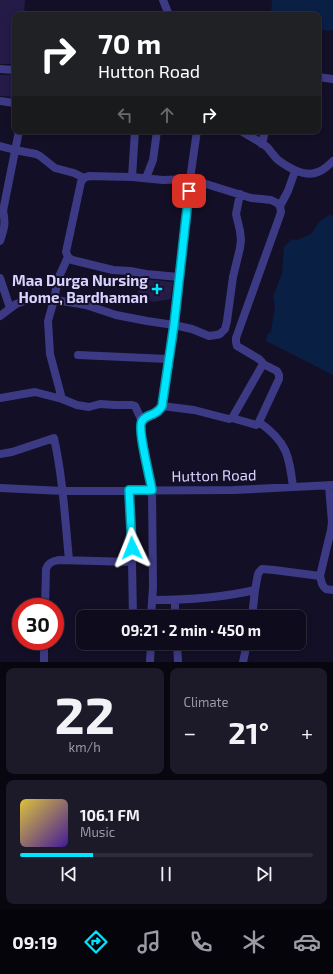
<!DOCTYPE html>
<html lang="en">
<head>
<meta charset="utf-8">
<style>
	body { margin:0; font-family:"Exo 2",sans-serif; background:#1c1929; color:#f1f3f6; height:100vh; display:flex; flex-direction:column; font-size:15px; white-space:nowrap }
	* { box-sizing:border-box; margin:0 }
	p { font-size:13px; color:#9b9ba3 }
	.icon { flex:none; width:22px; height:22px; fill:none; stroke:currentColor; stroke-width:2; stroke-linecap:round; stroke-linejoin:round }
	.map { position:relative; height:662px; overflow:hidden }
	.drawer { display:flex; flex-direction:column; gap:6px; padding:6px; background:#08060f; flex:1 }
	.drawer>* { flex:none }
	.hud { position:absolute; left:12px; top:12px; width:309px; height:122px; border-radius:8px; box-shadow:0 2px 6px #0003,0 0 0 1px #2e2b3b; background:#202124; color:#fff; overflow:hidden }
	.speed { position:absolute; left:12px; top:598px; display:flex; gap:8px; font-size:20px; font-weight:700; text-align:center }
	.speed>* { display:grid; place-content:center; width:52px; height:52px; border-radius:50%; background:#0e0b1c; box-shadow:0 2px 6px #0003,0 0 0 1px #2e2b3b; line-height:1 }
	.speed .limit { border:6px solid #d22; background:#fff; color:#111 }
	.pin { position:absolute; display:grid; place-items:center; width:34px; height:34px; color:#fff; margin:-17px; border-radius:8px; box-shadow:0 2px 6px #0006 }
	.me { position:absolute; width:44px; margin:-22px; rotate:358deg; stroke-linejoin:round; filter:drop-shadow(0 0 3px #0008) }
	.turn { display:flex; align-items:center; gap:14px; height:84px; padding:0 20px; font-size:18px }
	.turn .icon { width:52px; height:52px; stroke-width:2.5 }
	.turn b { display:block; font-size:28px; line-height:34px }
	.lanes { display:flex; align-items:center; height:38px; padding:0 20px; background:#0003; justify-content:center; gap:20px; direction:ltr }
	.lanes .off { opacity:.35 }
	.big { font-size:30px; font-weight:700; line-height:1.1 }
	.drawer .tile { flex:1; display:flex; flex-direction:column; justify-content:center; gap:6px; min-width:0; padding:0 14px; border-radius:8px; background:#1c1929 }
	.drawer .dial { align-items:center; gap:0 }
	.dial b { font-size:52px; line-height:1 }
	.song { display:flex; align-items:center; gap:12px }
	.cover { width:48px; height:48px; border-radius:6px; background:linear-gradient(135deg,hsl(50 70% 55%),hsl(260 70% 35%)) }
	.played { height:4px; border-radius:2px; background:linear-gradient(90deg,#00e5ff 25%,#2e2b3b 25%) }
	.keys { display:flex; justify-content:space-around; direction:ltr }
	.heat { display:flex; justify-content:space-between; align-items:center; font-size:22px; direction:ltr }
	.drawer .tiles { flex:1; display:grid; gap:6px; grid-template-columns:1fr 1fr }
	.tile:last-child { grid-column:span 2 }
	.trip { position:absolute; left:76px; top:610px; width:230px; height:40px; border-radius:8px; background:#0e0b1c; box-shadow:0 2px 6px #0003,0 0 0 1px #2e2b3b; font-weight:700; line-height:40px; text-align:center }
	.dock { display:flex; height:64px; justify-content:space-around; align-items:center; background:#06040b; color:#9b9ba3 }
	.dock .icon { width:28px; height:28px }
	.dock .current { color:#00e5ff }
	.dock b { font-size:18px; color:#f1f3f6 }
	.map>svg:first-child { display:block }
	.water { fill:#0a1f44 }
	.building { fill:#241b47 }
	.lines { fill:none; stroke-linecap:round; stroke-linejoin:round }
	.minor { stroke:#3d3a85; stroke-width:8 }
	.route-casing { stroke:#0095a6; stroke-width:10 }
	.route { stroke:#00e5ff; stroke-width:7 }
	.poi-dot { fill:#00e5ff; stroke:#130f26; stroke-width:1.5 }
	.labels { text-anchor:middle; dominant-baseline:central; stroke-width:4; stroke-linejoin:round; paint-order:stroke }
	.poi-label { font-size:15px; font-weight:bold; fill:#d9d4ff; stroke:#130f26; text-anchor:end }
	.street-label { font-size:15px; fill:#d9d4ff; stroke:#130f26 }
</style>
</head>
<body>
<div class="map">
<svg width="333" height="662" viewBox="0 0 333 662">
	<rect width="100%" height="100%" fill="#130f26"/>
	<path class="water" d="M272,0H333V30L327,31L318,28V15H273L271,14Z
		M329,215L333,216V375L266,341L267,335L271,332L275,306L273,297L282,273L284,247L292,239L297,240L311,234L320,221Z"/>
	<path class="building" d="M0,0H25L24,15H15V64H0Z
		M0,75H15V97L0,96Z
		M141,279L173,282L171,299L154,302L137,297Z"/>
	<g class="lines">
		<path class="minor" d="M163,0L169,15
			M0,69L15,70
			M318,77L333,79
			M0,101L15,103
			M241,131C250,137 260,141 268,148C271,152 274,156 278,160C289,168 305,178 318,172C324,170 329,165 333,161
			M262,144L265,131
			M0,146L15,150L36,154L40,156L55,168L74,173L84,178
			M132,177L135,131
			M146,178L153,160L157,131
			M280,206L288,191L295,171
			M0,241C4,229 6,224 3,211L19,131
			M0,278L10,308
			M0,316L16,304L27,300H54L68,302L86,305L116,315L147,321L174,325L192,329L209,336L216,335L220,334L225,329L227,321L233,277L240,248L241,240L240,231L236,214L240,194
			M78,355L168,359
			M0,398L35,392L62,399L77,405L89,407L100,404L115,405H132L135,406L142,421
			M62,399L50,354L48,321L54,300L58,279L68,257
			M162,406L194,410L229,419L232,418L235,413L263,364L262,362L259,359L237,346L236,342V338L279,218L281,212L280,206L277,203L271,200L251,198L190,179L163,180L132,177L89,176L84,178L81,182L66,252L68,257L72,260L113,270L130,271L146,274L179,277
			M232,418L256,425L258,424L279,379V375L277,371L263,364
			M259,422C287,442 289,455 293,487
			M0,454L12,452L54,438C63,479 65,519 69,560
			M329,486L332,522L331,530L320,576L322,584L324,587L326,589L333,590
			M0,488L63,491L234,490L333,485
			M129,490L132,562L133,617
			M152,600C186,600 221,598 255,590L258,574L260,571L262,569L274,570L320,576
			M175,600V617
			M45,607L46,569C48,563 52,561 59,560L132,562
			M151,617L153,587L152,490L142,437L141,425L142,421L144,418L157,413L159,410L162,406L174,325L190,179L197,131
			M252,617L255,590
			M133,643V645
			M177,643L178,662
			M44,662V641
			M150,662L151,643
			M243,662L247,643"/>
	</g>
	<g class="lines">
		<defs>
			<path id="route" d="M132,548L129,490H152C150,478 137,428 142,421C147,413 156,417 162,406L174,325L189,191"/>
		</defs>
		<use href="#route" class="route-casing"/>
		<use href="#route" class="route"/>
	</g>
	<path class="poi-dot" d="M155 283h4v4h4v4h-4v4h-4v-4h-4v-4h4z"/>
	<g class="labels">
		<g class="poi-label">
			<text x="148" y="280">Maa Durga Nursing<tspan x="148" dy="17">Home, Bardhaman</tspan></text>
		</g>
		<g class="street-label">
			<text transform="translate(214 475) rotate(-1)">Hutton Road</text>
		</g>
	</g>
</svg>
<div class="speed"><div class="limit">30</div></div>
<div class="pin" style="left:189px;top:191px;background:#d93025"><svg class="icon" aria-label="arrive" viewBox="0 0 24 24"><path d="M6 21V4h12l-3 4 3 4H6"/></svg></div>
<svg class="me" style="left:132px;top:548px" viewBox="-20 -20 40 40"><path d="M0-17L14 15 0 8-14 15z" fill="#00e5ff" stroke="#fff" stroke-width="4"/></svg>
<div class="trip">09:21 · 2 min · 450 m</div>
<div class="hud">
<div class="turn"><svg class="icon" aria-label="right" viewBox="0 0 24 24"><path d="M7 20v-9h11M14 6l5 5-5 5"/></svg><div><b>70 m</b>Hutton Road</div></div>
<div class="lanes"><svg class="icon off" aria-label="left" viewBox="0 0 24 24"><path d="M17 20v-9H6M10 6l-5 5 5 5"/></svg><svg class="icon off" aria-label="ahead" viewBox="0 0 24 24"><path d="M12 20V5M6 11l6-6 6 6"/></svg><svg class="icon" aria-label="right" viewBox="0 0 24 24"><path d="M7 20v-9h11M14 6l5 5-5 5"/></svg></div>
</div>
</div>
<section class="drawer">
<div class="tiles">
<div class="tile dial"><b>22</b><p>km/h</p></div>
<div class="tile"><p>Climate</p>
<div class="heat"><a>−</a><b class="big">21°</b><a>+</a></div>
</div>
<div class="tile">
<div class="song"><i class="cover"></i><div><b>106.1 FM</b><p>Music</p></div></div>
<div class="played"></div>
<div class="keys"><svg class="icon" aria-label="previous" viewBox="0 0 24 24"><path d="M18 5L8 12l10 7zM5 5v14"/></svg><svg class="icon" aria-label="pause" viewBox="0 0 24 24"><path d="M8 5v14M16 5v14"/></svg><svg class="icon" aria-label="next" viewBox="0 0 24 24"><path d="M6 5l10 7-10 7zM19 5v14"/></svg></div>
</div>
</div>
</section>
<nav class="dock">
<b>09:19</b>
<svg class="icon current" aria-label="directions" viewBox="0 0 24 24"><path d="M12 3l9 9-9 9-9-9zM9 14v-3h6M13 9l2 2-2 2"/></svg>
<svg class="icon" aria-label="music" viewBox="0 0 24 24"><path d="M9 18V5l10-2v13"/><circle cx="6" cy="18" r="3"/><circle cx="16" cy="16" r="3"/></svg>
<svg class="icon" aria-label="phone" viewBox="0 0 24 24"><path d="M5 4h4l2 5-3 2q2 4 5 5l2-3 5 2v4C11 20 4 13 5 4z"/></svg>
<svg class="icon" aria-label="climate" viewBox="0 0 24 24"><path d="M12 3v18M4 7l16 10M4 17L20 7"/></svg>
<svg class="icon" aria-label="car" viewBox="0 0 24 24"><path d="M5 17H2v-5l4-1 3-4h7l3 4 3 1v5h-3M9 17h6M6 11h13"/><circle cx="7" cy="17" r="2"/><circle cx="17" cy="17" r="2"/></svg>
</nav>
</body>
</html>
